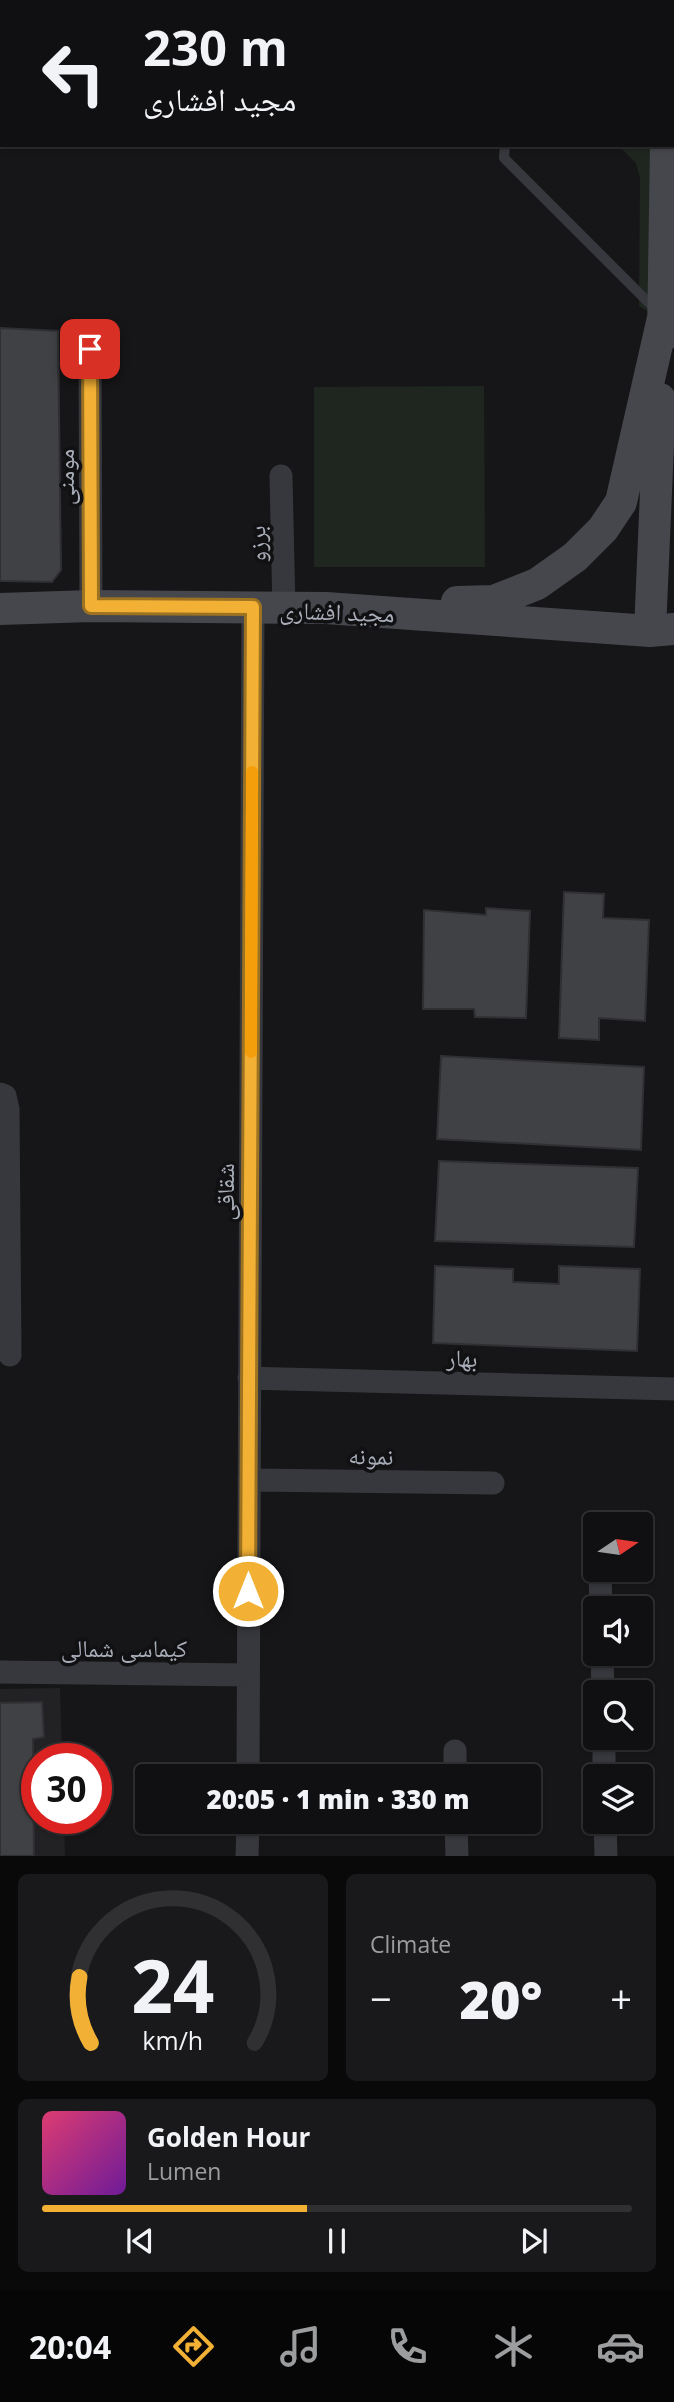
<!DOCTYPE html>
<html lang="en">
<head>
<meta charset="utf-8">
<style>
	body { margin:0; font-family:"Open Sans","Noto Naskh Arabic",sans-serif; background:#19191b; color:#f1f3f6; height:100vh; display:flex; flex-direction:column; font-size:26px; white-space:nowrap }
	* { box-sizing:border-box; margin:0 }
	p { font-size:23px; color:#9c9d9f }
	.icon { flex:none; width:38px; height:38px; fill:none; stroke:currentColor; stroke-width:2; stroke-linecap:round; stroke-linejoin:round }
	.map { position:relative; height:1856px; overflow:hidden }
	.panel { display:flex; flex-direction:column; gap:18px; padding:18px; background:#09090a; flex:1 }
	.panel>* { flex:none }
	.top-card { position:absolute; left:0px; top:0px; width:676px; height:147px; box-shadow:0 2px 5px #0004,0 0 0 2px #303032; background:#101012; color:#f1f3f6; overflow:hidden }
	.needle { width:46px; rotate:77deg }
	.controls { position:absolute; left:583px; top:1512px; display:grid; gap:14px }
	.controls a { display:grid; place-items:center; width:70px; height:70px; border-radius:7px; background:#101012; box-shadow:0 2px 5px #0004,0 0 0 2px #303032; font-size:35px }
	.speed { position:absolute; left:21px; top:1743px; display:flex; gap:14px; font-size:35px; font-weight:700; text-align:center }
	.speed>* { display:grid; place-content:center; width:91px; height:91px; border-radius:50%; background:#101012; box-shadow:0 2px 5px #0004,0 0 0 2px #303032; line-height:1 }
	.speed .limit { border:10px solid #d22; background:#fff; color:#111 }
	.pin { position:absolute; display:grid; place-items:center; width:60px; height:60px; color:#fff; margin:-30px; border-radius:14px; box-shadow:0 4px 10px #0006 }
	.me { position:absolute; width:77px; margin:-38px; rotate:0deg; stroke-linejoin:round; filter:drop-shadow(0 0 5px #0008) }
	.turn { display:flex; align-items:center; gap:24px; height:147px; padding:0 28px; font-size:32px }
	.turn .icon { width:91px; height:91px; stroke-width:2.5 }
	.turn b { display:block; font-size:49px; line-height:60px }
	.big { font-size:52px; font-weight:800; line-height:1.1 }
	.panel .widget { flex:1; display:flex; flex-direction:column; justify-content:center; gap:10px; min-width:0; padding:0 24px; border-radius:10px; background:#19191b }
	.panel .dial { align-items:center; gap:0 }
	.dial svg { height:182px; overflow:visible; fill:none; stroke:#303032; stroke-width:7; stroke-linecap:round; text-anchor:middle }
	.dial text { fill:#f1f3f6; stroke:none }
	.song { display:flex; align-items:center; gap:21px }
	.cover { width:84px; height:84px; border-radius:10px; background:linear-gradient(135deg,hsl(340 70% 55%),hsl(280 70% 35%)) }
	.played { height:7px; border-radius:4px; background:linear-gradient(90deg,#f2b134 45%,#303032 45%) }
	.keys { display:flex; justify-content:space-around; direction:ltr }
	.heat { display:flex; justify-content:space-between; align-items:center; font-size:38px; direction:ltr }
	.panel .tiles { flex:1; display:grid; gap:18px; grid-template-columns:1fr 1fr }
	.widget:last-child { grid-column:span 2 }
	.trip { position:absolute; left:135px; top:1764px; width:406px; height:70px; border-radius:7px; background:#101012; box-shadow:0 2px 5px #0004,0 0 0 2px #303032; font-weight:800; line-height:70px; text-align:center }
	.dock { display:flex; height:112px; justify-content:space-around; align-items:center; background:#060607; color:#9c9d9f }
	.dock .icon { width:49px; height:49px }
	.dock .active { color:#f2b134 }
	.dock b { font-size:32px; color:#f1f3f6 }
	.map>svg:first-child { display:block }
	.built { fill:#222225 }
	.green { fill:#1e261f }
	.building { fill:#404145; stroke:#303034; stroke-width:2 }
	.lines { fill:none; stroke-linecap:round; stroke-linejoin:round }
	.service { stroke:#37383d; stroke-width:10 }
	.minor { stroke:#37383d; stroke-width:23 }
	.secondary { stroke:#45474d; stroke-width:32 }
	.route-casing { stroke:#9d7322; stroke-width:18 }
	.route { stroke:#f2b134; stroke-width:12 }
	.slow { stroke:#f59e0b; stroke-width:12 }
	.labels { text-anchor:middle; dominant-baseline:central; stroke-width:7; stroke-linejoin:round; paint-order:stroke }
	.street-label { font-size:24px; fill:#a8adb8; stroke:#111113 }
</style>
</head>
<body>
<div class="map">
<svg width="674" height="1856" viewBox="0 0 674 1856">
	<rect width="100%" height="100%" fill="#161618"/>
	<path class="built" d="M60,1688L62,1759H37V1818H64L65,1856H0V1689Z"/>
	<path class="green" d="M618,145H655L651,307L647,311L639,306L640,178L636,163Z
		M484,386L485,567H314V387Z"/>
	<path class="building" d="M0,328L58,331L61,570L52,582L0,581Z
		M564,892L604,894L603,918L649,920L645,1021L599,1018V1040L559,1038Z
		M486,908L530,911L526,1018L475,1017L474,1009H423L424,910L486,915Z
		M441,1056L644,1067L641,1150L437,1139Z
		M439,1161L638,1168L634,1247L435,1241Z
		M435,1266L513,1269V1282L559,1284V1266L640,1269L637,1351L433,1343Z
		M42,1702L44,1737L33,1739L34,1856H0V1703Z"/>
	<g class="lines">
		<path class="service" d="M533,2L537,0
			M505,145L504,158L656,310"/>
		<path class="minor" d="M90,349L91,606
			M281,476L284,610
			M0,1094L5,1096L8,1109L10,1355
			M249,1378L674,1389
			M249,1480L493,1483
			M600,1572L601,1608
			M602,1654L603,1692
			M0,1672L248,1675
			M604,1738V1776
			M455,1751V1776
			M248,1776L253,607
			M456,1822L457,1856
			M605,1822L606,1856
			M247,1856L248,1822"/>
		<path class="secondary" d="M666,0V2
			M663,336L666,145
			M457,602L494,601L537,584L575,557L603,529L621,502L663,318
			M0,609L91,606L326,608L650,631L674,629
			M650,631L660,399"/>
	</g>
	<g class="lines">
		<defs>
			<path id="route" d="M90,349L91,606L253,607L248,1591"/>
		</defs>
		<use href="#route" class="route-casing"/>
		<use href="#route" class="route"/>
		<path class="slow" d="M251,1052L252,772"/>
	</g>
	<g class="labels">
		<g class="street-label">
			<text transform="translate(64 477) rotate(-90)">مومنی</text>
			<text transform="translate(256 544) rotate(-91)">برزو</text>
			<text transform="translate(337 611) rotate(2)">مجید افشاری</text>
			<text transform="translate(224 1192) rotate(-90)">شقاقی</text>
			<text transform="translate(462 1357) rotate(1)">بهار</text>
			<text transform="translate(371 1455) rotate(1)">نمونه</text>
			<text x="124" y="1647">کیماسی شمالی</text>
		</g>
	</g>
</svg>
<div class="controls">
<a><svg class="needle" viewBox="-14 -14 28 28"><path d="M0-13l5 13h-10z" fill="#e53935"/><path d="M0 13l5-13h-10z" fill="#9c9d9f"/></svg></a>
<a><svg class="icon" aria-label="sound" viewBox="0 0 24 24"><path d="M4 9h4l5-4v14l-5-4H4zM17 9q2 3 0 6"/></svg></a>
<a><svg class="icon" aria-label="search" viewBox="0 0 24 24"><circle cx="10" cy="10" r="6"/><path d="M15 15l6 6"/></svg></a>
<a><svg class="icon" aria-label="layers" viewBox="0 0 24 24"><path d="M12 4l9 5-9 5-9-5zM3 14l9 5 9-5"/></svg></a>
</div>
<div class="speed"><div class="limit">30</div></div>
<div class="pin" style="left:90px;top:349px;background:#d93025"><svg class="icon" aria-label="arrive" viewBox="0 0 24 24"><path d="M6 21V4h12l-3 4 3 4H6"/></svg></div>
<svg class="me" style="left:248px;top:1591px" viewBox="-20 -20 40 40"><circle r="17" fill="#f2b134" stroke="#fff" stroke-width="3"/><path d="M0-11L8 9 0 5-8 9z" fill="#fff"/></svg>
<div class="trip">20:05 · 1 min · 330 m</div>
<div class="top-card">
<div class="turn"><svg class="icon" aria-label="left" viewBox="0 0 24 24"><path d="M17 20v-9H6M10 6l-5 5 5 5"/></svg><div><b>230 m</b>مجید افشاری</div></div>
</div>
</div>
<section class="panel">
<div class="tiles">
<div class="widget dial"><svg viewBox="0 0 100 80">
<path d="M14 69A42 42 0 1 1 86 69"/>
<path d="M14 69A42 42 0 0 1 9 40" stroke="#f2b134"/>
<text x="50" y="56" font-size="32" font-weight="700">24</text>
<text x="50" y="72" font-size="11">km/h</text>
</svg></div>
<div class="widget"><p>Climate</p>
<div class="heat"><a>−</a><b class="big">20°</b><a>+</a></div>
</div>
<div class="widget">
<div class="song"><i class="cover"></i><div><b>Golden Hour</b><p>Lumen</p></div></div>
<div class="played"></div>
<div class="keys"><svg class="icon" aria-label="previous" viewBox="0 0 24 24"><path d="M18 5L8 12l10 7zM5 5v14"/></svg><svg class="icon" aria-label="pause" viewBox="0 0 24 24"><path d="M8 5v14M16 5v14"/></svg><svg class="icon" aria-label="next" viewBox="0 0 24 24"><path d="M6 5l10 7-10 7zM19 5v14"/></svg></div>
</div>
</div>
</section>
<nav class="dock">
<b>20:04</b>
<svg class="icon active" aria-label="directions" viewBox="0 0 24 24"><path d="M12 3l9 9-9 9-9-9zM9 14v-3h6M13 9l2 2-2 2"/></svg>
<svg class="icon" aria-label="music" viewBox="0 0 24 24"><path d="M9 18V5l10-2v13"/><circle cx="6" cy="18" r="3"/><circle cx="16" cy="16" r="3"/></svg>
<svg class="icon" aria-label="phone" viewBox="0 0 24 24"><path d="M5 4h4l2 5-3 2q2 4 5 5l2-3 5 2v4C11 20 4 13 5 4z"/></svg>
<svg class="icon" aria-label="climate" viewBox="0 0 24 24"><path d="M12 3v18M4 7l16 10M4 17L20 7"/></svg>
<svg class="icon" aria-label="car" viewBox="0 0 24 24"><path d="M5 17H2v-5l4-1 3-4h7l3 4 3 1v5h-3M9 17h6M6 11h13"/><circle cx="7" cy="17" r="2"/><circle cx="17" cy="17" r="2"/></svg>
</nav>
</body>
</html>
